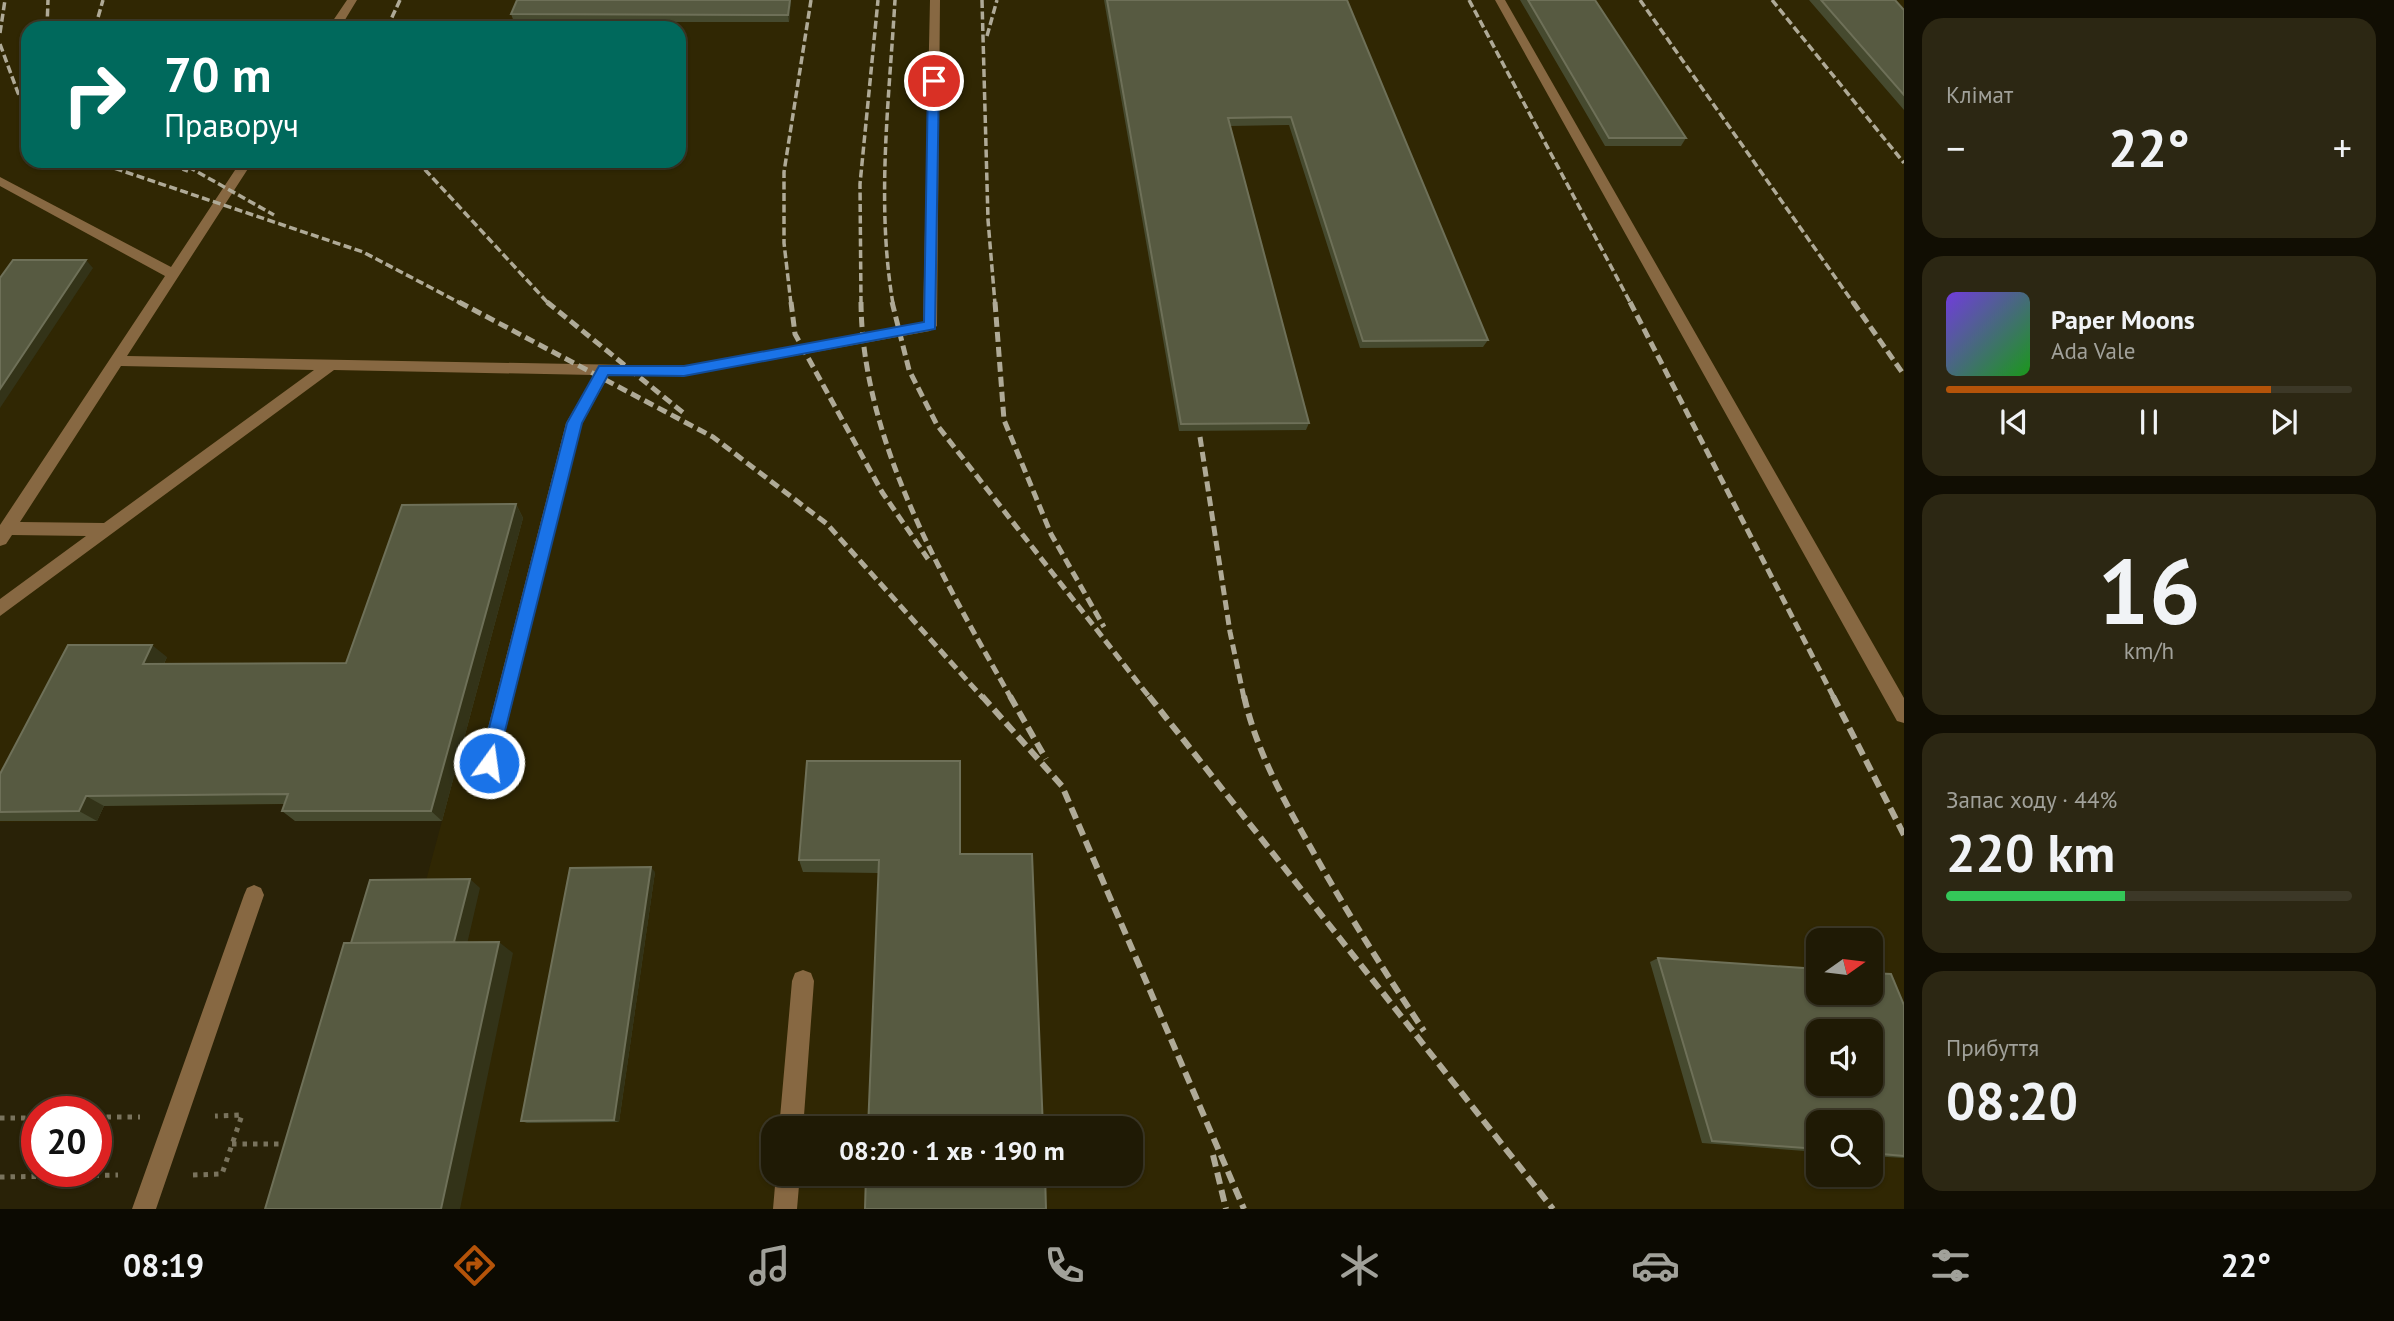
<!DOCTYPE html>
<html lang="uk">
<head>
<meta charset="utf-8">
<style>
	body { margin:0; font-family:"PT Sans",sans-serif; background:#2c2713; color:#f1f3f6; height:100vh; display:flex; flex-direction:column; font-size:26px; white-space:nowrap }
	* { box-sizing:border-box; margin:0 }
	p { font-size:23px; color:#a1a19a }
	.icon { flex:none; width:38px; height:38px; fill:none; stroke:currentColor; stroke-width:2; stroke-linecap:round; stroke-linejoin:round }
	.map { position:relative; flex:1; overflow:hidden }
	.panel { display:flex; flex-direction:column; gap:18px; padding:18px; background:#110e03; width:490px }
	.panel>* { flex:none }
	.hud { position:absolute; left:21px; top:21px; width:665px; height:147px; border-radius:21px; box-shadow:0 2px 5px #0004,0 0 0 2px #3c3827; background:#00695c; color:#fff; overflow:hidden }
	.needle { width:46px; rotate:76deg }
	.fabs { position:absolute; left:1806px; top:928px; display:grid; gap:14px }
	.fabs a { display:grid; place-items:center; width:77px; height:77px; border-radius:14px; background:#1f1a05; box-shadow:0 2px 5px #0004,0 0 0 2px #3c3827; font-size:35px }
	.speed { position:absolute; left:21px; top:1096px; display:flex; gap:14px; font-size:35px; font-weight:700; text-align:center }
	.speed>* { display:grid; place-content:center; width:91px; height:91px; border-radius:50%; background:#1f1a05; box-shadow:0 2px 5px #0004,0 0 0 2px #3c3827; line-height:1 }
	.speed .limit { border:10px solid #d22; background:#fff; color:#111 }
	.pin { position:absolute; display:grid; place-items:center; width:60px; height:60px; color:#fff; margin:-30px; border:4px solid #fff; border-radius:50%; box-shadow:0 2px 7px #0007 }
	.me { position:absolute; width:77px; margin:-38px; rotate:14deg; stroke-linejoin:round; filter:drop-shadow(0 0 5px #0008) }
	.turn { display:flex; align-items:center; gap:24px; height:147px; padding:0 28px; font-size:32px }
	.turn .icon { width:91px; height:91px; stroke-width:2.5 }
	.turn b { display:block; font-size:49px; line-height:60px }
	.big { font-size:52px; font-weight:800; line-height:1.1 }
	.panel .tile { flex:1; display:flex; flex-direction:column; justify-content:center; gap:10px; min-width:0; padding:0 24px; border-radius:21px; background:#2c2713 }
	.panel .dial { align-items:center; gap:0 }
	.dial b { font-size:91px; line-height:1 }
	.song { display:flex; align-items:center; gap:21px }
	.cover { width:84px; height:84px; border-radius:10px; background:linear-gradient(135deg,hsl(260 70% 55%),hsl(120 70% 35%)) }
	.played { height:7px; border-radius:4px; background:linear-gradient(90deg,#b45309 80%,#3c3827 80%) }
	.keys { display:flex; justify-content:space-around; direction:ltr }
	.heat { display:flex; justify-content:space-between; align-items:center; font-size:38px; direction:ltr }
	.charge { height:10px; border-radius:5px; background:linear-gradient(90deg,#34c759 44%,#3c3827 0) }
	.trip { position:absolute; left:761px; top:1116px; width:382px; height:70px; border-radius:21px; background:#1f1a05; box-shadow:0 2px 5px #0004,0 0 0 2px #3c3827; font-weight:800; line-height:70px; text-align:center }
	.dock { display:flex; height:112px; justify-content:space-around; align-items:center; background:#0c0a02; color:#a1a19a }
	.dock .icon { width:49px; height:49px }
	.dock .selected { color:#b45309 }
	.dock b { font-size:32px; color:#f1f3f6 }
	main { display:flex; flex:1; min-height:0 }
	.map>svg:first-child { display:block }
	.built { fill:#302703; fill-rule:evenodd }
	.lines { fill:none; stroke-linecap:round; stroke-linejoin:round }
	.path { stroke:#79735d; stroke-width:5; stroke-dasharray:4.5 6; stroke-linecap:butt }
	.minor { fill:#876842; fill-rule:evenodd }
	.rail-far2 { stroke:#afaa97; stroke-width:3.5; stroke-dasharray:8 3.5; stroke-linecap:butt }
	.rail-far1 { stroke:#afaa97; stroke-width:5; stroke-dasharray:10 5; stroke-linecap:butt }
	.rail { stroke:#afaa97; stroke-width:6; stroke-dasharray:12 6; stroke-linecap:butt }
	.wall { fill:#464a2f }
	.shaded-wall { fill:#333318 }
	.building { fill:#575a41; stroke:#6e7058; stroke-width:2; fill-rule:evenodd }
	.route { fill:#1a73e8; stroke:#114b97; stroke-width:2 }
</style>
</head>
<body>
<main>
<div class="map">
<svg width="1904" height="1209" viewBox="0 0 1904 1209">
	<rect width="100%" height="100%" fill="#292207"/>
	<path class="built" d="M0,0H1904V1209H290L424,888L442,821H295L301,804L104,806L97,821L0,822ZM28,28H679V161H28ZM1818,940H1871V992H1818ZM1818,1031H1871V1083H1818ZM1818,1122H1871V1174H1818ZM774,1129H1130V1174H774Z"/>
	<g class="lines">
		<path class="path" d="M96,1117H140
			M0,1118H37
			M232,1144H290
			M193,1175L222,1174L242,1115L215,1116
			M0,1177L118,1175"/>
		<path class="minor" d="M347,0H357L340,28H328Z
			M930,0H940L937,326L930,331L684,376L609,375L582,423L496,769L489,772L482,769L479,763L566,423L594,375L334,370L0,616V599L86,536L12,535L6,544L0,546V525L165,276L0,186V177L171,267L241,161H253L127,356L684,366L923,322ZM121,366L314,370L104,523L20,522Z
			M1495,0H1505L1904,698V723L1897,721Z
			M254,885L261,888L264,895L156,1209H132L244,895L247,888Z
			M803,970L811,973L814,981L803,1129H779L792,981L795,973Z
			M776,1174H800L797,1209H773Z"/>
		<path class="rail-far2" d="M982,0L988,220L995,304
			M1469,0L1631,304
			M1640,0L1854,304
			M1772,0L1904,163
			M47,28L48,0
			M95,28L103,0
			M387,28L400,0
			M0,33L5,0
			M987,36L997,0
			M0,44L18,93L28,104
			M93,161L363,252L462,304
			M161,161L188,171
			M178,161L274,215
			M417,161L549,304
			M791,304L784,243V172L811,0
			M861,304L860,184L878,0
			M893,304C876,204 889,101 895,0"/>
		<path class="rail-far1" d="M459,302L713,437L827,524L983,698
			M547,302L686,415
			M791,302L795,334L882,492L928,559
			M861,302C862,442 944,580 1011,698
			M892,302L909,370L937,425L1150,698
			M995,302L1004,420L1051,534L1104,627
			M1630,302L1834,698
			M1853,302L1904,375
			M1200,437L1230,632L1244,698"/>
		<path class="rail" d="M982,696L1062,786L1244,1209
			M1010,696L1046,759
			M1149,696L1553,1209
			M1244,696C1256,750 1284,801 1311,848C1346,911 1384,971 1424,1031
			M1833,696L1904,835
			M1213,1155L1226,1209"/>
	</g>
	<path class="wall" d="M791,0L789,22H514L511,14Z
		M1104,0H1347L1488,340L1483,347L1360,348L1289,125L1230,126L1309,423L1306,430L1179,431Z
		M1520,0H1595L1686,138L1681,146H1605Z
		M1809,0H1895L1904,10V110Z
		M516,504L523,518L442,821H295L282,811L284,804L104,806L97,821H0V774L167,657L164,664L346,663Z
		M960,761L879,873L803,872L799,860Z
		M655,872L619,1122L527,1123L521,1121Z
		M1658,958L1904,1005V1158L1871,1156V1122H1818V1152L1702,1143L1650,962Z"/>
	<path class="shaded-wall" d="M790,0H791L789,22L788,15Z
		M86,260L93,268L0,408V389Z
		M516,504L523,518L442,821L431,811Z
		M152,645L167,657L158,676L143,664Z
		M86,796L104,806L97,821L79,811Z
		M651,867L655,872L619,1122L614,1120Z
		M470,879L480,888L465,953L454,945Z
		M499,942L513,953L460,1209H441Z"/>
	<path class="building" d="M517,0H790L788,15L511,14Z
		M1107,0H1347L1488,340L1363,341L1291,117L1228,118L1309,423L1181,424Z
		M1528,0H1595L1686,138H1609Z
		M1821,0H1895L1904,10V95Z
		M13,260H86L0,389V278Z
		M516,504L431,811H282L288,794L86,796L79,811L0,812V774L68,645H152L143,664L346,663L402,505Z
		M807,761H960V854H1032L1043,1129H868L879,860H799Z
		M651,867L614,1120L521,1121L570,868Z
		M470,879L454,942L351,943L370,880Z
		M499,942L441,1209H265L344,943Z
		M1658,958L1818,969V992H1871V973L1891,974L1904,1005V1156L1871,1153V1122H1818V1149L1712,1141ZM1818,1031H1871V1083H1818Z
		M866,1174H1045L1046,1209H865Z"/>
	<path class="route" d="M934,78L939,81L935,329L684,376L608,375L582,423L497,763L495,768L489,771L482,768L480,763L567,423L599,366H684L924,322L928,81Z"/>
</svg>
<div class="fabs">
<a><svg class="needle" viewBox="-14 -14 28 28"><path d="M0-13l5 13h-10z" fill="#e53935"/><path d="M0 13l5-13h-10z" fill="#a1a19a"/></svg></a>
<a><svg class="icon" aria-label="sound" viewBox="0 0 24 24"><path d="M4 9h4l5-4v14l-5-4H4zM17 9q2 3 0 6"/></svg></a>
<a><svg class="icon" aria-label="search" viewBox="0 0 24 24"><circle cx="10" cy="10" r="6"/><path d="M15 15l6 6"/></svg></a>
</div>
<div class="speed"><div class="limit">20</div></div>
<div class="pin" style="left:934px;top:81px;background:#d93025"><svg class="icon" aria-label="arrive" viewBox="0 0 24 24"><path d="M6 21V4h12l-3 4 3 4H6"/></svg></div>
<svg class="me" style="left:489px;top:763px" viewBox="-20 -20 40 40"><circle r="17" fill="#1a73e8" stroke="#fff" stroke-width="3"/><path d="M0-11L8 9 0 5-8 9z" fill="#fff"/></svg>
<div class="trip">08:20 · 1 хв · 190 m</div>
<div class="hud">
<div class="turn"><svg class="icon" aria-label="right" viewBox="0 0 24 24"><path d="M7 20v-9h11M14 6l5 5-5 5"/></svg><div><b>70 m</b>Праворуч</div></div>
</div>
</div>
<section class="panel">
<div class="tile"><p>Клімат</p>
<div class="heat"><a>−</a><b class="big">22°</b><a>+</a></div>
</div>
<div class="tile">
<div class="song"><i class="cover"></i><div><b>Paper Moons</b><p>Ada Vale</p></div></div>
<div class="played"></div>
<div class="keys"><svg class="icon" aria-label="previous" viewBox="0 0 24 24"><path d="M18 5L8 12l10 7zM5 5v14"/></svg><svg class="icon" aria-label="pause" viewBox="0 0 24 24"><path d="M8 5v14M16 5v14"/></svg><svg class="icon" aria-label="next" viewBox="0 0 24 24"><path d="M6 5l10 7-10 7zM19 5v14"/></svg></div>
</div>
<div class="tile dial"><b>16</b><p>km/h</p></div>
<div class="tile"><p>Запас ходу · 44%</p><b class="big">220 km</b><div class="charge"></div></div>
<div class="tile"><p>Прибуття</p><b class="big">08:20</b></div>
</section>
</main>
<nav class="dock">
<b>08:19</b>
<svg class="icon selected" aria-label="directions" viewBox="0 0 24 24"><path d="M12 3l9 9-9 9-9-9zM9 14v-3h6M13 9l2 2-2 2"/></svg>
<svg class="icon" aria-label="music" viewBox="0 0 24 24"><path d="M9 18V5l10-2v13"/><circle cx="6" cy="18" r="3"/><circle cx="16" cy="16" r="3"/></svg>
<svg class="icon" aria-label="phone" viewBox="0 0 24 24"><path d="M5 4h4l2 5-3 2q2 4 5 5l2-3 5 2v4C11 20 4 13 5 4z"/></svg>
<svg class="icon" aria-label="climate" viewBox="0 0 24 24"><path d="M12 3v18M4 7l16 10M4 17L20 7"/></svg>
<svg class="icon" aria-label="car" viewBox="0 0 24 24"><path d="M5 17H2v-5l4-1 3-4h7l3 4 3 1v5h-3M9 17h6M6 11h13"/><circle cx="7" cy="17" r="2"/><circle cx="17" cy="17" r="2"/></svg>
<svg class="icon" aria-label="filters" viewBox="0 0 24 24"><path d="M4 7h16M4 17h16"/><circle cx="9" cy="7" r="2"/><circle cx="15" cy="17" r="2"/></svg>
<b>22°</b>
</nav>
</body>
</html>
